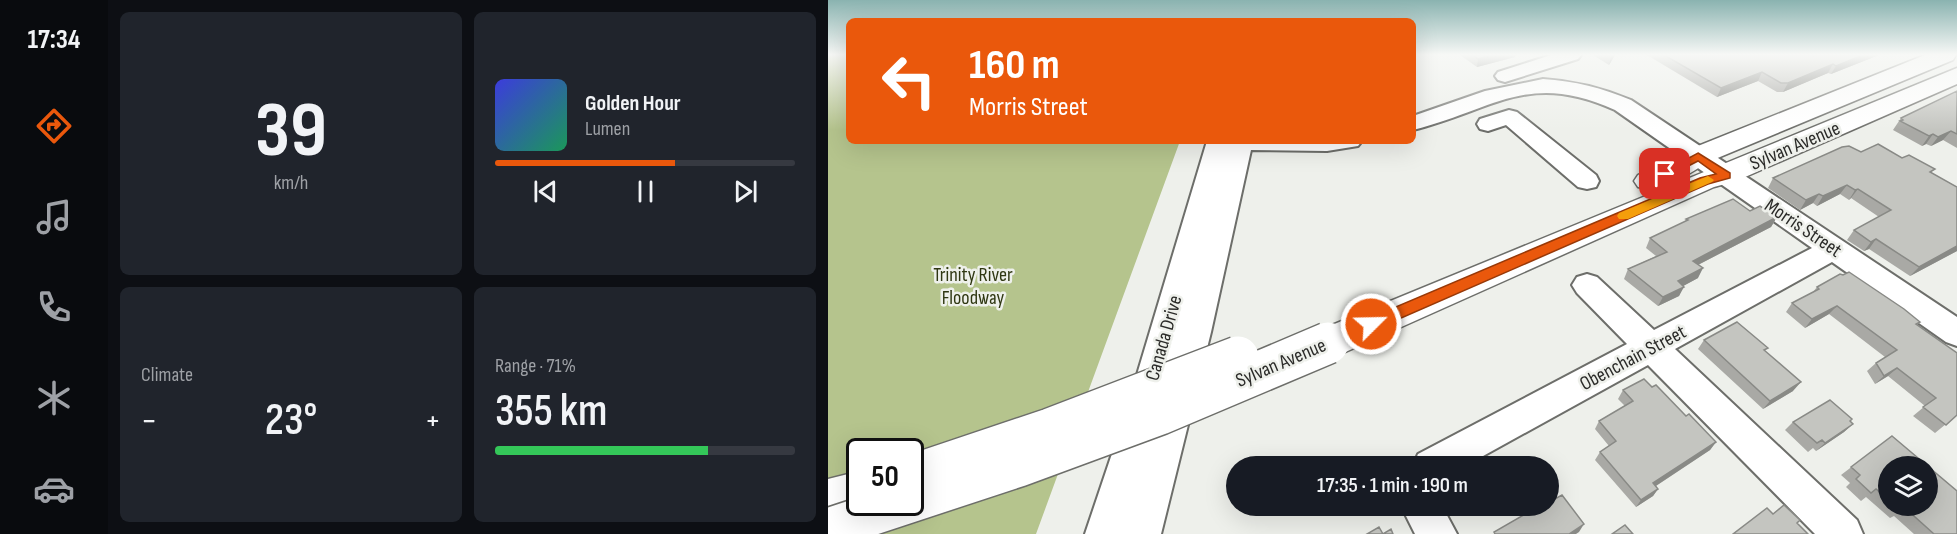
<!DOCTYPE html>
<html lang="en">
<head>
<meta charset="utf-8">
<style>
	body { margin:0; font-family:"Sofia Sans Condensed",sans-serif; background:#20242c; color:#f1f3f6; height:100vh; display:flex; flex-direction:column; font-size:22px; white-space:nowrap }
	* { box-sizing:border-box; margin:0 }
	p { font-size:20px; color:#9ea1a6 }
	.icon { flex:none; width:33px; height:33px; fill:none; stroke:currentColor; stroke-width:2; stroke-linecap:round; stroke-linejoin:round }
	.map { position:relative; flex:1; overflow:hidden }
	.sheet { display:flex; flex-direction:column; gap:12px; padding:12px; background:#0d0f14; width:720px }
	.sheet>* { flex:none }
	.top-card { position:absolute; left:18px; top:18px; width:570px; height:126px; border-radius:9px; box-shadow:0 6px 24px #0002; background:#ea580c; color:#fff; overflow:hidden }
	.buttons { position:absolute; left:1050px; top:456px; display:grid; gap:12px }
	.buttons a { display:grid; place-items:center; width:60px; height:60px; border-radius:50%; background:#171b24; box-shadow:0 6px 24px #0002; font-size:30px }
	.speed { position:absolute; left:18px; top:438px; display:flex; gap:12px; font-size:30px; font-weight:700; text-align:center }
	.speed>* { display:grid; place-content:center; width:78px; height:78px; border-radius:50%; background:#171b24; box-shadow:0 6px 24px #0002; line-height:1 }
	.speed .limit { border:3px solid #111; border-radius:9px; background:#fff; color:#111 }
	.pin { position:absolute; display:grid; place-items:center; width:51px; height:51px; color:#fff; margin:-26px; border-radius:12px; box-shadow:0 3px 9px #0006 }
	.me { position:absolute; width:66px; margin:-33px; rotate:67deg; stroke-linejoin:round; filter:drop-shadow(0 0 4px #0008) }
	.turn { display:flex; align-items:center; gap:21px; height:126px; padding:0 24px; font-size:27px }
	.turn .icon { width:78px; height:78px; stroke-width:2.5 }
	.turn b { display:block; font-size:42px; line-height:51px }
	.big { font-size:45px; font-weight:600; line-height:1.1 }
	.sheet .tile { flex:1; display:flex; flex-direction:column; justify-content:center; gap:9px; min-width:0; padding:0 21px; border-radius:9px; background:#20242c }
	.sheet .dial { align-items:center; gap:0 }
	.dial b { font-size:78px; line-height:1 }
	.song { display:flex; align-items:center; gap:18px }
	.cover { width:72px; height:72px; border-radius:9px; background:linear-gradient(135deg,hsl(240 70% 55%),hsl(150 70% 35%)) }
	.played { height:6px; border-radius:3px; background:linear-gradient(90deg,#ea580c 60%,#363941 60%) }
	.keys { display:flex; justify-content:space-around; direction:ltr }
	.heat { display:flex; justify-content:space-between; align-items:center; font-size:33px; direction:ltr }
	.charge { height:9px; border-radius:4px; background:linear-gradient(90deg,#34c759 71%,#363941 0) }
	.sheet .tiles { flex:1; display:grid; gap:12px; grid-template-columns:repeat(2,1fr) }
	.trip { position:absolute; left:398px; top:456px; width:333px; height:60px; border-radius:30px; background:#171b24; box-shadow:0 6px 24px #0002; font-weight:600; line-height:60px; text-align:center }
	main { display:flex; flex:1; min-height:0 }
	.dock { display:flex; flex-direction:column; width:108px; justify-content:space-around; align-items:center; background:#090b0e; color:#9ea1a6 }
	.dock .icon { width:42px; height:42px }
	.dock .current { color:#ea580c }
	.dock b { font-size:27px; color:#f1f3f6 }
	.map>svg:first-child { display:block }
	.green { fill:#b5c48d; fill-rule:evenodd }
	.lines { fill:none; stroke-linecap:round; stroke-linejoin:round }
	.minor-casing { stroke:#6d6e6a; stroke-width:4 }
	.major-casing { stroke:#6d6e6a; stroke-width:3 }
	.minor { fill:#fff; fill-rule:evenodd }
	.major { fill:#fff; fill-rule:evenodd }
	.major-bridge-casing { stroke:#6d6e6a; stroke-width:44; stroke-linecap:butt }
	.major-bridge { stroke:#fff; stroke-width:41 }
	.wall { fill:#a9a9a5; fill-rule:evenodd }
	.shaded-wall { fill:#898a86 }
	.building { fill:#c4c5c0; stroke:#898a86; stroke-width:1.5 }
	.route { fill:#ea580c; stroke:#983908; stroke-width:1.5 }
	.slow { fill:#f59e0b }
	.labels { text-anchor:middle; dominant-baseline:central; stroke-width:5; stroke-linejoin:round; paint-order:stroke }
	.street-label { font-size:20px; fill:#2b2b29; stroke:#eef0eb }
	.park-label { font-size:20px; fill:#2f3712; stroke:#eef0eb }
</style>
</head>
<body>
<main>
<nav class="dock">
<b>17:34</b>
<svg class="icon current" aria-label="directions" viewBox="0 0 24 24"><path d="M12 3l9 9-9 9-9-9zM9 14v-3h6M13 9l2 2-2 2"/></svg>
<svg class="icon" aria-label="music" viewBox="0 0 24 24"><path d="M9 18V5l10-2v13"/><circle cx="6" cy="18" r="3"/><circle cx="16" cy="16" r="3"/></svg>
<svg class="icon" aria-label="phone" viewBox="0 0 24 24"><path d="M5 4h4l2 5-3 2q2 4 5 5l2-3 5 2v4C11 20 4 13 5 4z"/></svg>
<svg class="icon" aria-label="climate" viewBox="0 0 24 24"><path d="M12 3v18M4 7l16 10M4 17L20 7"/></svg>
<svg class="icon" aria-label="car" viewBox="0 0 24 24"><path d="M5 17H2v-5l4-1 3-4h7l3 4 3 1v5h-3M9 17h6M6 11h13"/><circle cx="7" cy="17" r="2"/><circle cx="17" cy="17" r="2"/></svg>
</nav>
<section class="sheet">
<div class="tiles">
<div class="tile dial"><b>39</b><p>km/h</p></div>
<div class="tile">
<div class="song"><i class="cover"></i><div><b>Golden Hour</b><p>Lumen</p></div></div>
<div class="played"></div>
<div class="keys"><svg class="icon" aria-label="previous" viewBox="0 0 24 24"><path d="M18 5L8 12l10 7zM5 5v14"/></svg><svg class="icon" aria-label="pause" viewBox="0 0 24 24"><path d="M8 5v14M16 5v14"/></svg><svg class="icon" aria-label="next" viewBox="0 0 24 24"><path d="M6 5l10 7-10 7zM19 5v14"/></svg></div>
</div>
<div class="tile"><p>Climate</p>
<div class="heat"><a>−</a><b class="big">23°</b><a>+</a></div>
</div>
<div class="tile"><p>Range · 71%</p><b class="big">355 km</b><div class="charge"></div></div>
</div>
</section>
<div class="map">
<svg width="1129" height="534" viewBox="0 0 1129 534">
	<rect width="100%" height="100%" fill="#eef0eb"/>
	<path class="green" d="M0,55H21V141H352L208,534H0ZM32,452H82V502H32Z"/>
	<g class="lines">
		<defs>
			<path id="minor" d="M723,55H753L750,59L677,82L670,80L667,76L670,72Z
				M715,79C747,81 774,88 803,100L1129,317V346L1118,342L1004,262L847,349L1029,520L1035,534H987L820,365L637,466H585L590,454L799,344L749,293L744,285L749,277L759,274L769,277L826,330L984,248L787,110C700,70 666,110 585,130V116L657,91Z
				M681,110L689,112L768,175L771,181L768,187L759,189L750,187L678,125L660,131L652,129L649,124L652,119Z
				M379,141H534L530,146L499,151L423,150L383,332L333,534H257L296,418Z
				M573,506H614L629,534H587Z"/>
			<path id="major" d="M1097,55H1128L1125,60L880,162C861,174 833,193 810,187L806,181L810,175L860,150Z
				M1129,68V84L908,181L886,187L513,354L500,358L487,354L482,343L487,332Z
				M32,471V502H50L48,507L0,523V479Z"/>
		</defs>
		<use href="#minor" class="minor-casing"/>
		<use href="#major" class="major-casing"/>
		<use href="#minor" class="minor"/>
		<use href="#major" class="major"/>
		<defs>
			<path id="major-bridge" d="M82,476L222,429L410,357
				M0,529L191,466L332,414L500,343"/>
		</defs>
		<use href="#major-bridge" class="major-bridge-casing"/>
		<use href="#major-bridge" class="major-bridge"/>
	</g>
	<path class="wall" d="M632,55H689L687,56V57L649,67Z
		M765,55H787L781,65Z
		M819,55H983L985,56L987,55H1051L1003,74L1000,73L955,92H949L930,81L889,97Z
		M1129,91V148L1115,140L1103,146L1098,144L1094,146L1065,130L1073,118Z
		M1033,152L1074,158L1104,173L1129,187V251L1082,276L1041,249L1036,251L1019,240L1026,230L1051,217L1023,198L1021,200L1012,194L989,206L985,203L972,210L940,188L945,178Z
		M922,211L949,217L943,227L870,265V278L855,286L851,296L830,306L796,279L800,269L828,256L818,248L822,238L857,222L858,219Z
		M989,287L1092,322L1089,325L1129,415L1107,433L1085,416L1097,406L1060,376L1047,384L1039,371L1048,363L1057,357L1001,314L977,328L958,312L964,303L985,292Z
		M876,340L937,351L965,391L935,409L870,349Z
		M824,387L888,442L882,450L828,486L830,489L825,496L808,507L767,460L772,452L781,446L767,429L771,421L797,406L790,399L795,390Z
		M1022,421L1025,424L1016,432L988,451L985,448L980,452L957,430L965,422Z
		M1064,436L1129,491V534H1086L1066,516L1062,518L1038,497L1033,501L1018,487L1022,483L1013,475ZM1060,466H1100V506H1060Z"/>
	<path class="shaded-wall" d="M664,55H689L687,56V57L649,67L650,59Z
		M784,55H787L781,65L783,57Z
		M1035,55H1051L1003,74L1008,66Z
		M1005,64L1000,73L955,92L960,83Z
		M934,72L930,81L889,97L893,88Z
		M1123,131L1115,140L1103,146L1110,137Z
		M1105,134L1098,144L1094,146L1101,136Z
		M1019,185L1012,194L989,206L995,196Z
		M1030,189L1023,198L1021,200L1027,190Z
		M991,194L985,203L972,210L978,200Z
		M949,217L943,227L860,270L865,261Z
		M1048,239L1041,249L1036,251L1043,242Z
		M1129,246V251L1082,276L1091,267Z
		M875,268L870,278L846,291L850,281Z
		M856,287L851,296L830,306L835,297Z
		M1009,306L1001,314L977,328L984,319Z
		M1069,368L1060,376L1047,384L1056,376Z
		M973,382L965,391L935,409L942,401Z
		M1025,424L1016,432L988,451L997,443Z
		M888,442L882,450L820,491L825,483Z
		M830,489L825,496L808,507L813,500Z
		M756,524L751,532L748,534H741Z"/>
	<path class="building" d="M645,55H664L650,59Z
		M836,55H983L985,56L987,55H1035L1008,66L1005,64L960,83H953L934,72L893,88Z
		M1129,91V134L1123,131L1110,137L1105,134L1101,136L1072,121L1075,120L1073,118Z
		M1050,144L1074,158L1081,155L1107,169L1102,172L1129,187V246L1091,267L1048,239L1043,242L1026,230L1063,210L1030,189L1027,190L1019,185L995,196L991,194L978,200L945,178L1014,147L1021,146L1033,152Z
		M905,199L922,211L932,206L949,217L865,261L875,268L850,281L856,287L835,297L800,269L839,252L822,238L860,220L858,219Z
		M1021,272L1076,309L1092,322L1088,324L1129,353V415L1118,425L1095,407L1108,398L1069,368L1056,376L1048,363L1069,350L1009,306L984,319L964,303L991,289L989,287L1012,274L1015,275Z
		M909,322L940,348L936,350L973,382L942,401L876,340Z
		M816,379L824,387L828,385L858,416L861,414L888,442L825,483L830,489L813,500L772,452L788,441L771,421L805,401L795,390Z
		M1002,400L1024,419L1022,421L1025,424L997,443L994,440L989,443L965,422Z
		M1064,436L1129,491V534H1106L1077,508L1074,511L1068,506H1100V466H1060V499L1048,489L1043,493L1028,479L1032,475L1023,467Z
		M734,495L756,524L741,534H667L666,532L711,506H720V500L724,498L725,500Z
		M956,505L972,520L969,523L980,534H905L939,508L945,514Z
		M797,525L805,534H784Z
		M551,527L555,534L563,529L565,534H539Z"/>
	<linearGradient id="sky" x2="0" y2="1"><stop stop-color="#8ab3b0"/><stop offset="0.42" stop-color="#f7f8f6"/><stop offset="1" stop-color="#f7f8f6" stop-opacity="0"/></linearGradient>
	<rect width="1129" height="130" fill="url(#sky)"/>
	<path class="route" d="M870,153L902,173V178L880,184L548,329H537L535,324L537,320L872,178L888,174L870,161L841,176H833L831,174Z"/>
	<path class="slow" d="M880,176L886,180L884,182L800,219H791L789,216L791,213Z"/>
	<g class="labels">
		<g class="street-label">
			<text transform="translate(967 146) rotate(-23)">Sylvan Avenue</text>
			<text transform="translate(975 228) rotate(34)">Morris Street</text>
			<text transform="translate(336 338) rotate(-74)">Canada Drive</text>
			<text transform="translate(805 358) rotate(-28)">Obenchain Street</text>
			<text transform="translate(453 363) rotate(-23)">Sylvan Avenue</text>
		</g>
		<g class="park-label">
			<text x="145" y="275">Trinity River<tspan x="145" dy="23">Floodway</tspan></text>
		</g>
	</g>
</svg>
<div class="buttons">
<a><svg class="icon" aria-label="layers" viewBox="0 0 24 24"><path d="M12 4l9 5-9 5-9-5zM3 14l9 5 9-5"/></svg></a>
</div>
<div class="speed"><div class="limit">50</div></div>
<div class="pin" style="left:837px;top:174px;background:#d93025"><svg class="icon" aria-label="arrive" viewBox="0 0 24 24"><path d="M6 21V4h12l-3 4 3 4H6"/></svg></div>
<svg class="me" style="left:543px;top:324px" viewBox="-20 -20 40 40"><circle r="17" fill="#ea580c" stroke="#fff" stroke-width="3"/><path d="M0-11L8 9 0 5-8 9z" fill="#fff"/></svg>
<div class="trip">17:35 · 1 min · 190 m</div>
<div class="top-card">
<div class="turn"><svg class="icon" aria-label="left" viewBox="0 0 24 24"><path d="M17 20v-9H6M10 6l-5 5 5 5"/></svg><div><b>160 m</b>Morris Street</div></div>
</div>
</div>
</main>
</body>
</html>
